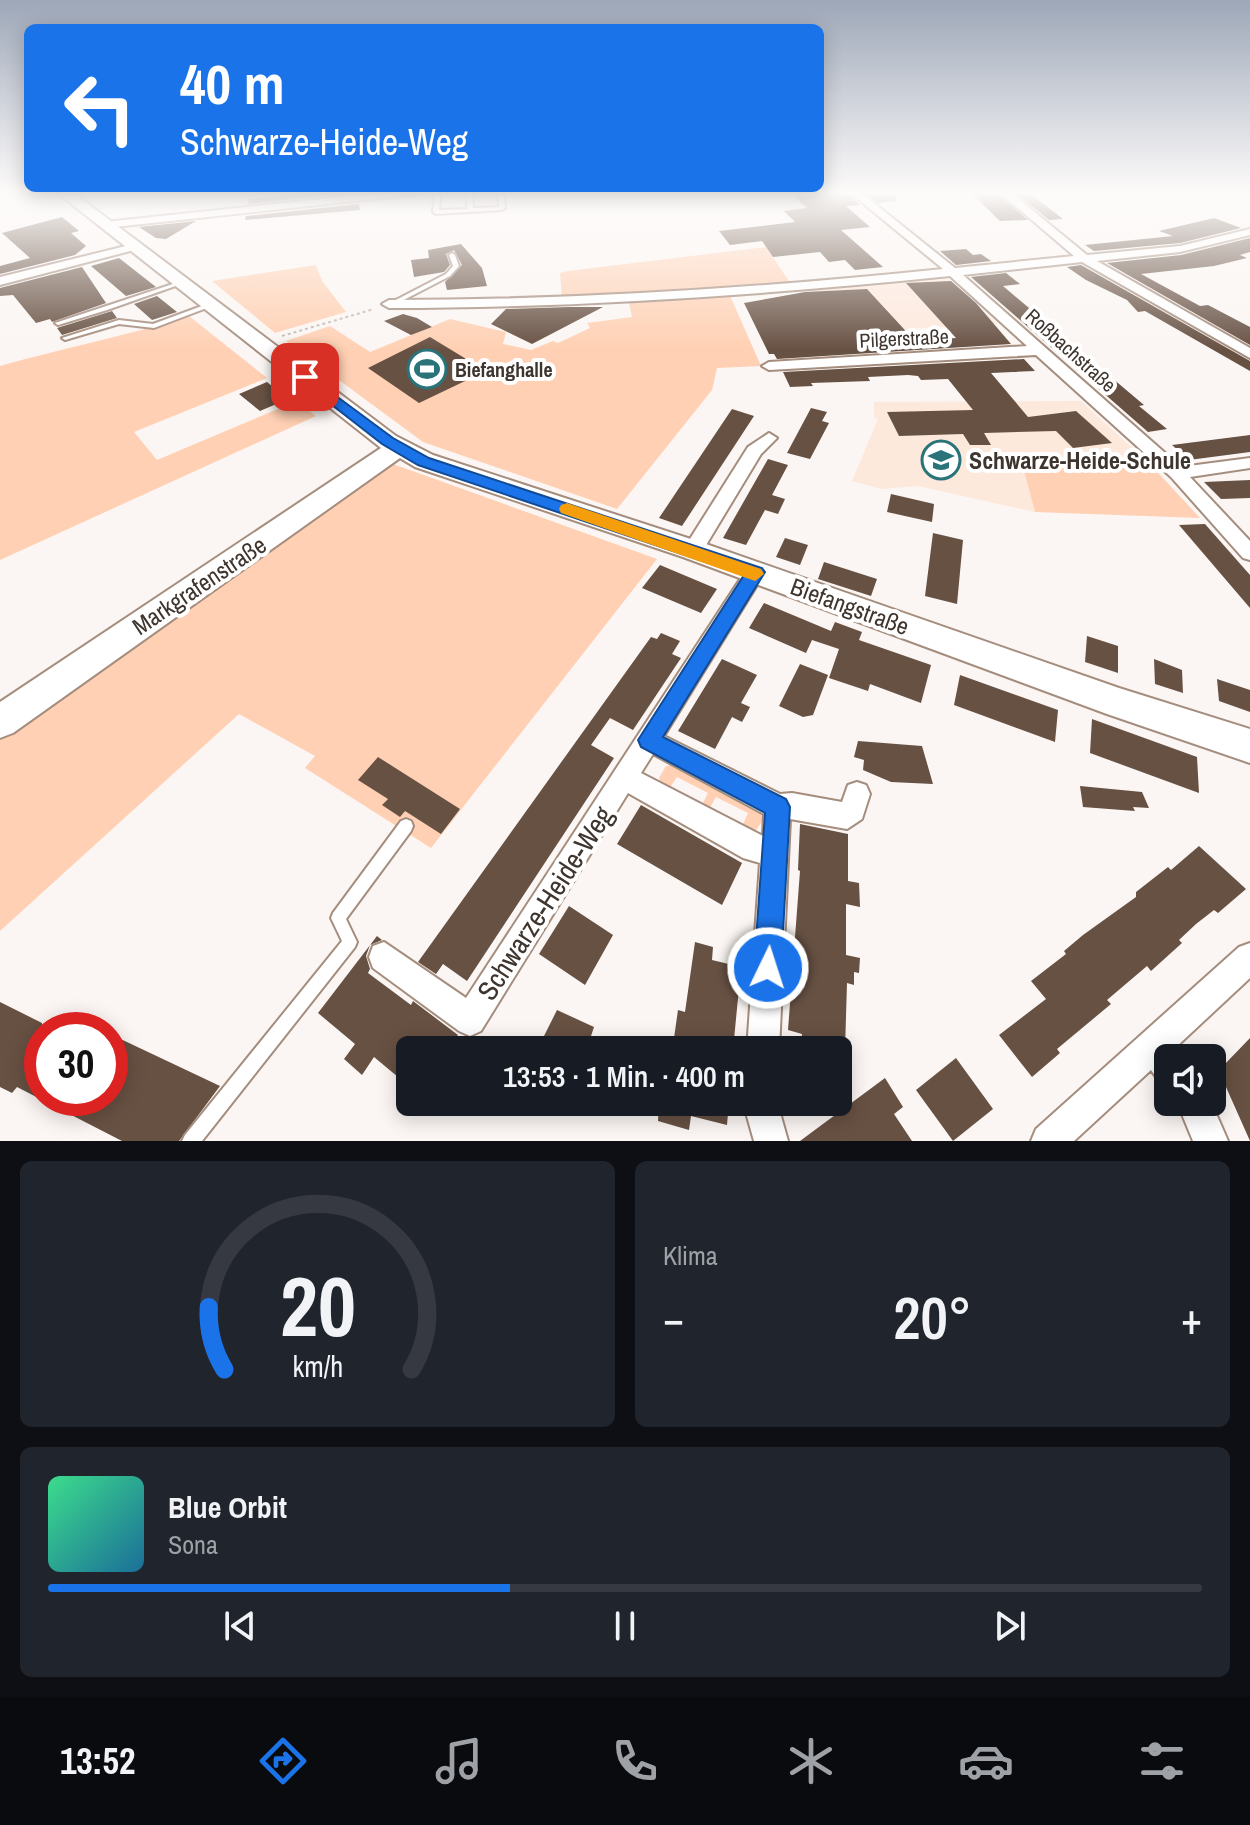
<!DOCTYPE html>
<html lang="de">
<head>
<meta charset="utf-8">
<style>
	body { margin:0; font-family:"Archivo Narrow",sans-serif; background:#20242c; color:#f1f3f6; height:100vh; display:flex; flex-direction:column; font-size:30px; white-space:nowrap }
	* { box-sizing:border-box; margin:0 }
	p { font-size:26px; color:#9ea1a6 }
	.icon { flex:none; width:44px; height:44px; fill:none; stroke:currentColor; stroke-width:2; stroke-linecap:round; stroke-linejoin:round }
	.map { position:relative; height:1141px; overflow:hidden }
	.drawer { display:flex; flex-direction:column; gap:20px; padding:20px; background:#0d0f14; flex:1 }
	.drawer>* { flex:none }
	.banner { position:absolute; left:24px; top:24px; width:800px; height:168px; border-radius:12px; box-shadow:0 4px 20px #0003; background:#1a73e8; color:#fff; overflow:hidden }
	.tools { position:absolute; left:1154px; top:1044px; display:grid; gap:16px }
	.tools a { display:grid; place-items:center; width:72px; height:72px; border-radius:12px; background:#171b24; box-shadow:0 4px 20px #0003; font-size:40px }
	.speed { position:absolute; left:24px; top:1012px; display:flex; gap:16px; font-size:40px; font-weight:700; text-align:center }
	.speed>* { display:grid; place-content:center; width:104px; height:104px; border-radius:50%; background:#171b24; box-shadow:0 4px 20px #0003; line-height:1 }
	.speed .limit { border:12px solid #d22; background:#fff; color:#111 }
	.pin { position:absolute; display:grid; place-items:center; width:68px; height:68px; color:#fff; margin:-34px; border-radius:16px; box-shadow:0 4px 12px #0006 }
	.me { position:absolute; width:88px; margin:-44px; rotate:4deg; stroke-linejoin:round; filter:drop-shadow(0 0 6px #0008) }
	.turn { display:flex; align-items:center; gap:28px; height:168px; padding:0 24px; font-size:36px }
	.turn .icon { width:104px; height:104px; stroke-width:2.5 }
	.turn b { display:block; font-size:56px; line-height:68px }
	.big { font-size:60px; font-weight:600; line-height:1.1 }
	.drawer .widget { flex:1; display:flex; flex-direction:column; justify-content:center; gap:12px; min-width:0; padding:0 28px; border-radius:12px; background:#20242c }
	.drawer .dial { align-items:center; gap:0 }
	.dial svg { height:208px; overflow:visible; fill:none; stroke:#363941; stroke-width:7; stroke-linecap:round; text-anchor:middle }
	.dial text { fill:#f1f3f6; stroke:none }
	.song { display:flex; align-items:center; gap:24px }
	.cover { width:96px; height:96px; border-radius:12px; background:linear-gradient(135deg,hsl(150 70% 55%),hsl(200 70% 35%)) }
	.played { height:8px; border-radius:4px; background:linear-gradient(90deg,#1a73e8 40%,#363941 40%) }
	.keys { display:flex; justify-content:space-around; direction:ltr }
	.heat { display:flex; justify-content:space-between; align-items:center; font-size:44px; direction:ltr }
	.drawer .tiles { flex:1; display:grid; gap:20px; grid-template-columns:1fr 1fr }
	.widget:last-child { grid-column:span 2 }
	.trip { position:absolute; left:396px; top:1036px; width:456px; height:80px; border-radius:12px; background:#171b24; box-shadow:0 4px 20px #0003; font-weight:600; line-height:80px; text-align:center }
	.tab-bar { display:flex; height:128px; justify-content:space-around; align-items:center; background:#090b0e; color:#9ea1a6 }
	.tab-bar .icon { width:56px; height:56px }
	.tab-bar .selected { color:#1a73e8 }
	.tab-bar b { font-size:36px; color:#f1f3f6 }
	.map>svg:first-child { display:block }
	.built { fill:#fde8dc }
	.green { fill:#ffd0b3 }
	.building { fill:#675143 }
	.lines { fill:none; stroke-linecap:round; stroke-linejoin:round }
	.service-casing { stroke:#a58d7e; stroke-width:4 }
	.minor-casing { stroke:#a58d7e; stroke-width:4 }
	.secondary-casing { stroke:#a58d7e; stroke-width:4 }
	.path { stroke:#c3bcb8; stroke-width:2; stroke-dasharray:3 3; stroke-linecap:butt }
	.service { fill:#fff; fill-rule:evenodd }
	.minor { fill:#fff; fill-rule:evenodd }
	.secondary { fill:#fff; fill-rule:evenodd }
	.route { fill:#1a73e8; stroke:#114b97; stroke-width:2 }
	.slow { fill:#f59e0b }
	.labels { text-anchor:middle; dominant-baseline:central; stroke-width:8; stroke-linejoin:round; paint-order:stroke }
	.far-street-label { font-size:20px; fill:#3f352f; stroke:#fff }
	.far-poi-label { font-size:20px; font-weight:bold; fill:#3f352f; stroke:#fff; text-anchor:start }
	.poi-label { font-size:24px; font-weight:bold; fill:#3f352f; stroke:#fff; text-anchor:start }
	.street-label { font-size:24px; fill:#3f352f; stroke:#fff }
	.near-street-label { font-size:28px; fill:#3f352f; stroke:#fff }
</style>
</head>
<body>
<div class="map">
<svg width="1250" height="1141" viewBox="0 0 1250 1141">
	<rect width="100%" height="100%" fill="#fbf6f3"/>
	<path class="built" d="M946,277L998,324L853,332L839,326L813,288Z
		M1081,401L1150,464L1021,455L1035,512L918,486L882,489L852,481L878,419L874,417V402Z"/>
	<path class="green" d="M766,247L791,284L562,297L560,273L568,271Z
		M316,265L322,281L346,312L275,333L212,281Z
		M728,291L761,366L717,368L712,390L617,509L423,442L286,341L330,326L370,352L450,319L506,332L503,344L531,350L553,341L558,343L590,328L587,323L632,317L628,298Z
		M189,316L267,378L134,432L157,460L297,401L316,416L0,560V366C63,348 127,336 189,316Z
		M1020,455L1150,464L1200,518L1035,512Z
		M393,464L657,559L431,848L305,768L315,756L239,714L0,931V738L126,653Z
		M676,765L760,810L763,820L754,833L741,829L748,813L716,797L708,811L701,807L708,793L677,777L668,790L662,786L659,778L666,766Z"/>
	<path class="building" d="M332,191L358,192L248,204L249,199Z
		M814,191H845L860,205L846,206L870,227L841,230L883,267L855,270L845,260L829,262L820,252L773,257L762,241L730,245L719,231L795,222L784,211L807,208L795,197L818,194Z
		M863,191H896V201L878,203Z
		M969,191H995L1028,220L1000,221Z
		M1013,191H1027L1063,219L1049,220Z
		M359,204L360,210L245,220L246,216Z
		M62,217L79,231L71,233L86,246L75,255L0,274V266L30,258L2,233Z
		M1214,218L1241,228L1180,243L1094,251L1085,245L1173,236L1159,231Z
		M196,221L166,239L156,238L139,227Z
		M1250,238V252L1240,255L1247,258L1214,266L1141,274L1200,306L1208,305L1250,327V345L1107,263L1181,255Z
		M461,244L482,268L487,286L447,290L445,282L462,265L454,250L446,254L450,265L444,272L414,277L411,260L429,258L428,250Z
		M966,249L973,255L981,254L991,261L956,265L940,251Z
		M119,258L156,287L126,296L91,266Z
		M1081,265L1250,361V371L1145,311L1138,312L1127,300L1086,280L1067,267Z
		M82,267L106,303L52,322L50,319L36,323L13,295L0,296V288Z
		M1006,273L1020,284L1003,286L1144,405L1139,406L1167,429L1148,432L971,277Z
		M951,281L976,303L1011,344L777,359L774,354H769L744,303L805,292L867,289L915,341L956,338L906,283Z
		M157,296L177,312L152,320L134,304Z
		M570,307H603L532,344L491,324L506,309Z
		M112,311L117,318L62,335L57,328Z
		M403,314L417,318L432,327L411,335L384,321Z
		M430,337L486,371L419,403L368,368Z
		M1024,359L1035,371L991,373L1028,417L1076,411L1112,443L1073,448L1056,431L984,433L991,445H970L963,434L899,436L887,412L973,410L948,379L921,380L918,376L908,375L868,377L870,381L811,383L813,386L790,387L783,372Z
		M267,382L288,399L260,411L239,394Z
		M811,408L827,412L822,421L829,423L810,459L787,453Z
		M732,409L754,416L682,526L659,518Z
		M1250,435V452L1189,460L1172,445Z
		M768,459L788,465L772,495L785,499L778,514L765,510L746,545L723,538Z
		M1250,480V498L1221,499L1204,482Z
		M891,494L934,504L932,522L887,512Z
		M1205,524L1250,575V608L1179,525Z
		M933,533L963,540L957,604L925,596Z
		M785,538L808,545L800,565L776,557Z
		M824,562L877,579L871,596L818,579Z
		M660,565L717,589L701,613L642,588Z
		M764,603L831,631L835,622L862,632L859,640L931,665L921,703L870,684L868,691L829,678L839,649L812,640L806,653L749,628Z
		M661,633L680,641L672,654L681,658L633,730L610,718L591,745L614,758L467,981L443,964L436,974L418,962L651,637L657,639Z
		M1087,636L1118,646V673L1085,662Z
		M722,659L757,675L741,703L750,707L742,722L732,717L715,749L678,731Z
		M1154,659L1182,670L1183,693L1155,684Z
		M800,664L828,675L813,715L803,717L779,706Z
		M960,675L1058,710L1055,742L954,705Z
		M1217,679L1250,690V712L1219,701Z
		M1092,719L1197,757L1199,793L1090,753Z
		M858,741L922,746L933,784L891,782L863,770L864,760L854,757Z
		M378,757L460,809L441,834L405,811L400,817L382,805L388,799L358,780Z
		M1080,786L1142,792L1149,808L1133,807L1135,811L1083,807Z
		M641,805L742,863L722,905L617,844Z
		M800,824L848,834V881L859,883L860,907L846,904V955L860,958L859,973L854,972V985L847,983L845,1050H801L802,1034L788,1030L800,871L798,870Z
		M1199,846L1246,889L1218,913L1214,910L1196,924L1179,940L1182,943L1151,971L1147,966L1107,1000L1111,1004L1057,1049L1060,1053L1032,1077L999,1035L1046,999L1031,981L1066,954L1064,951L1083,935L1136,897V892L1168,867L1171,870Z
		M569,906L613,935L585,985L539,954Z
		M377,936L382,940L370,945L366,956L370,969L368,973L411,1005L413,1001L458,1035L449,1050H410V1087L374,1057L362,1075L344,1059L355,1044L318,1013Z
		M695,942L713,947L712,960L741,967L733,1050H676L677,1038H674L678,1010L685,1012Z
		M0,1002L42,1023V1098H110V1034L220,1086L179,1141H122L17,1087L12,1093L0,1087Z
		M557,1010L594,1027L589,1042L578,1037L574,1050H568L543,1038Z
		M1250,1038V1141L1222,1078L1224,1065Z
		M956,1058L993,1109L953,1141L916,1090Z
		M885,1078L903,1107L894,1114L912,1141H800Z
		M659,1102H729L727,1125L691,1116L689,1130L658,1121Z"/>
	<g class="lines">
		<defs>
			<path id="service" d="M435,191H441L439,210L467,209V191H472L473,208L499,207L498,191H503L505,208L502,210L436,214L433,212Z
				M452,253L455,255L459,266L450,276L394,305H390V303L446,274L453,266L449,255Z
				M179,282L184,283L107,310L58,325L55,323Z
				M210,303L213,305L212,306L154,328L119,324L65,340L62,338L119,320L153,324Z
				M406,819L411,821L413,826L411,831L346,919L357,942L355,947L202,1141H182L185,1135L342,941L331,918L333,913L401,821Z"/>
			<path id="minor" d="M396,191H425L420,194L105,228L100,225L105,222Z
				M848,191H859L955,268L1074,256L998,191H1009L1087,255L1180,246L1250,229V235L1180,252L1097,261L1250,348V358L1082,262L963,275L1181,467L1250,458V468L1190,477L1250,541V560L1243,558L1171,477L1036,355L769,370L762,366L769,362L1027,346L950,276C764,295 576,308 389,308L382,304L389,300C573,300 759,288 943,269Z
				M134,244L138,245V249L0,285V277Z
				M769,433L777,438L761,454L700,555H686L683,550L748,447Z
				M755,565L762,567L765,572L664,736L780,794L792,793L842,802L848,785L857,782L866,785L870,794L862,819L847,829L790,819L779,1050H747L760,863L743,858L628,793L481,1031L470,1036L459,1031L373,968L369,957L373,946L384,942L466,998L748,567ZM653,754L764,814L763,836L641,773Z
				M1250,943V978L1175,1048L1182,1058H1168V1081L1156,1077L1151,1070L1074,1141H1031L1036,1129L1239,947Z
				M743,1102H777L788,1141H754Z
				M1177,1102H1211L1228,1141H1193Z"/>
			<path id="secondary" d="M55,191H71L396,436L433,455L703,543L1119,688L1250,729V763L1107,714L683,557L415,467L400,458L13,733L0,738V702L381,448Z"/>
		</defs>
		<use href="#service" class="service-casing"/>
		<use href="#minor" class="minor-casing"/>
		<use href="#secondary" class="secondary-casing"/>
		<path class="path" d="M282,336L374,309"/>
		<use href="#service" class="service"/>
		<use href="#minor" class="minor"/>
		<use href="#secondary" class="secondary"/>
	</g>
	<linearGradient id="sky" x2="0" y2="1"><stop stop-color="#9da7b8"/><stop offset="0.55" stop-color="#fdfbfa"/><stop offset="1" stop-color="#fdfbfa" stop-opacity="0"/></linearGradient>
	<rect width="1250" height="350" fill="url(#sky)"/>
	<path class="route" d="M305,373L393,438L429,458L762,568L765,572L762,577L663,737L786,799L790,807L781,968L777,978L768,982L758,978L754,968L765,813L641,747L638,740L744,575L418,465L382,444L300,380L298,377Z"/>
	<path class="slow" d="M567,503L761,569L764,574L755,581L561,513L559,509L561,505Z"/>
	<defs>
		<symbol id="stadium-ring" viewBox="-11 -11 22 22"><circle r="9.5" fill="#fff" stroke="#297379" stroke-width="1.5"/><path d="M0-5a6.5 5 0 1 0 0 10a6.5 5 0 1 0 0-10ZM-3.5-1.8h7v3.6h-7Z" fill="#297379"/></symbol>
		<symbol id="school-ring" viewBox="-11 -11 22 22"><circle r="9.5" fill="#fff" stroke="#297379" stroke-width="1.5"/><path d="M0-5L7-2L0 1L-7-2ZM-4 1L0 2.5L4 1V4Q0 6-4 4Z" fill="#297379"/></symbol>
	</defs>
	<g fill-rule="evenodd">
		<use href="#stadium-ring" x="405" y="347" width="44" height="44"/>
		<use href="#school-ring" x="919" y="438" width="44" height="44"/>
	</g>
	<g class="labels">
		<g class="far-street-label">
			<text transform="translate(904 338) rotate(-3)">Pilgerstraße</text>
			<text transform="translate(1071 350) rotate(42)">Roßbachstraße</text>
		</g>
		<g class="far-poi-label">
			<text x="455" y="369">Biefanghalle</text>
		</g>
		<g class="poi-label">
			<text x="969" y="460">Schwarze-Heide-Schule</text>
		</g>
		<g class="street-label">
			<text transform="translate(199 585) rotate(-34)">Markgrafenstraße</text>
			<text transform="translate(850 606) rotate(20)">Biefangstraße</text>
		</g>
		<g class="near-street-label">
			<text transform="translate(545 903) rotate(-57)">Schwarze-Heide-Weg</text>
		</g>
	</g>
</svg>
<div class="tools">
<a><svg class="icon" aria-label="sound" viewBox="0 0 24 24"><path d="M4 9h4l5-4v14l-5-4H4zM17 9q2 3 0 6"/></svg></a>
</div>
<div class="speed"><div class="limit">30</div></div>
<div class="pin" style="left:305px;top:377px;background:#d93025"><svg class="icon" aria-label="arrive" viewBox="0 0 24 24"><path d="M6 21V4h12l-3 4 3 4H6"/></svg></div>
<svg class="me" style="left:768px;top:968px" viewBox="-20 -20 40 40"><circle r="17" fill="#1a73e8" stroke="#fff" stroke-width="3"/><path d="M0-11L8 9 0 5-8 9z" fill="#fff"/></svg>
<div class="trip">13:53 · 1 Min. · 400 m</div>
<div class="banner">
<div class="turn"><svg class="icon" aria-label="left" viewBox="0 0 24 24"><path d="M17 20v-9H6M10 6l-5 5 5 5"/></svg><div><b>40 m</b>Schwarze-Heide-Weg</div></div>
</div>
</div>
<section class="drawer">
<div class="tiles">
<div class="widget dial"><svg viewBox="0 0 100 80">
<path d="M14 69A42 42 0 1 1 86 69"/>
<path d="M14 69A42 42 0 0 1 8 45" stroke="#1a73e8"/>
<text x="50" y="56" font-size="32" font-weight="700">20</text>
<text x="50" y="72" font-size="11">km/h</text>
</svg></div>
<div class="widget"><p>Klima</p>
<div class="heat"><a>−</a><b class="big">20°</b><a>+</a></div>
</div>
<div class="widget">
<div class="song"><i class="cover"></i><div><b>Blue Orbit</b><p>Sona</p></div></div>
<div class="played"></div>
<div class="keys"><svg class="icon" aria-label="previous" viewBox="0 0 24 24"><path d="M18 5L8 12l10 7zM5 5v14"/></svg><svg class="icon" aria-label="pause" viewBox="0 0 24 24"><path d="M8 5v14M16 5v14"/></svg><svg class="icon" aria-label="next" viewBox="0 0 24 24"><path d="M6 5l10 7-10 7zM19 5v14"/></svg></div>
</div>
</div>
</section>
<nav class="tab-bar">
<b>13:52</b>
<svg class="icon selected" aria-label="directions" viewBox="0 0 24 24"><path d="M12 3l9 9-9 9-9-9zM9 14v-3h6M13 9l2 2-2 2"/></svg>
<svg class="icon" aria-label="music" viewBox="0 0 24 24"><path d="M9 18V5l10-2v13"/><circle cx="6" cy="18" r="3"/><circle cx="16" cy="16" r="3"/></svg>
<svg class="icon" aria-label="phone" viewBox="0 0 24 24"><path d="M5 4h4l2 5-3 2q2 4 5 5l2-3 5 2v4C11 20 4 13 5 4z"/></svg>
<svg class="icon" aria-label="climate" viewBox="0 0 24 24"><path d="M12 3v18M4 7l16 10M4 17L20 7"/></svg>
<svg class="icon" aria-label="car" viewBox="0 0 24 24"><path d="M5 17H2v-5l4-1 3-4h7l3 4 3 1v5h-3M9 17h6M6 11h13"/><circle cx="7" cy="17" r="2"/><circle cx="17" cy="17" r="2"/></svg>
<svg class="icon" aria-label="filters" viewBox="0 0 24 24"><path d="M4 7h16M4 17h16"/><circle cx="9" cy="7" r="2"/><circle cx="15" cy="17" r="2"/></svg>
</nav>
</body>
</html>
